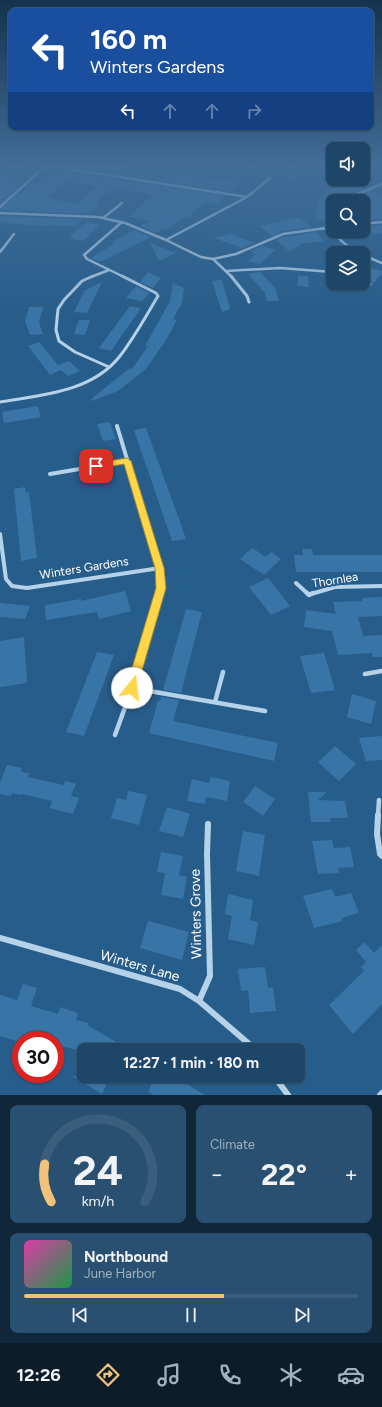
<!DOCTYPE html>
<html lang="en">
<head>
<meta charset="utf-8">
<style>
	body { margin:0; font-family:Figtree,sans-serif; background:#2a5071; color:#f1f3f6; height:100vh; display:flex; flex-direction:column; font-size:15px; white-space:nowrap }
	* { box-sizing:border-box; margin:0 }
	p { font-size:13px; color:#a0b1c0 }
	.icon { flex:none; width:22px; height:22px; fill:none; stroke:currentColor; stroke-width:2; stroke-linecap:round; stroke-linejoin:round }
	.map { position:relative; height:1095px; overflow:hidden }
	.details { display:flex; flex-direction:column; gap:10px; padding:10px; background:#102639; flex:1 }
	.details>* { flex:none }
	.guide { position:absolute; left:8px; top:8px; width:366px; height:122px; border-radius:8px; box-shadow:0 1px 3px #0004,0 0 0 1px #3b5e7c; background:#1a4fa0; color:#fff; overflow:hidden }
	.controls { position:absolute; left:326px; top:142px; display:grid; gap:8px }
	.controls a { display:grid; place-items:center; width:44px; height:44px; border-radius:8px; background:#1d4668; box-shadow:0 1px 3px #0004,0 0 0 1px #3b5e7c; font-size:20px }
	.speed { position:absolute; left:12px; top:1031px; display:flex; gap:8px; font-size:20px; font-weight:700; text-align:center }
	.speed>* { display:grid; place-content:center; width:52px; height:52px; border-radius:50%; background:#1d4668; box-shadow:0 1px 3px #0004,0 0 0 1px #3b5e7c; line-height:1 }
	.speed .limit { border:6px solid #d22; background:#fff; color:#111 }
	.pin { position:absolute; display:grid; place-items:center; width:34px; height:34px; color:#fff; margin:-17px; border-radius:8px; box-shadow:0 2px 6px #0006 }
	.me { position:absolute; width:44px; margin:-22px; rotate:16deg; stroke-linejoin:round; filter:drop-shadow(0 0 3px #0008) }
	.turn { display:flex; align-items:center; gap:14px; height:84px; padding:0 16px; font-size:18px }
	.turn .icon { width:52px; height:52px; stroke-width:2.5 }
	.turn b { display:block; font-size:28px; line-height:34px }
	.lanes { display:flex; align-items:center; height:38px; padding:0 16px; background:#0003; justify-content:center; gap:20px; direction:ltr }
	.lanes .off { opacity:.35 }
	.big { font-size:30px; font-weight:700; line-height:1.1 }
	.details .tile { flex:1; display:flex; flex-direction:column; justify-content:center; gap:6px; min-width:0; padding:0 14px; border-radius:8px; background:#2a5071 }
	.details .dial { align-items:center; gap:0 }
	.dial svg { height:104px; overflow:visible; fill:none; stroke:#3b5e7c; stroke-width:7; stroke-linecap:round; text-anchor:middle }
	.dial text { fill:#f1f3f6; stroke:none }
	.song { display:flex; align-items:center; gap:12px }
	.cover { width:48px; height:48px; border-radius:6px; background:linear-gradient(135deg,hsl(320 70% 55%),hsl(140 70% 35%)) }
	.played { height:4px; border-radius:2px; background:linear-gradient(90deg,#f2c27a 60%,#3b5e7c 60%) }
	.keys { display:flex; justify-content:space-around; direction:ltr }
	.heat { display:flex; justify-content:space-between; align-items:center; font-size:22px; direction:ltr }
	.details .tiles { flex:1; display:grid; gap:10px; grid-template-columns:1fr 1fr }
	.tile:last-child { grid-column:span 2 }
	.trip { position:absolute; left:77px; top:1043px; width:228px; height:40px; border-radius:8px; background:#1d4668; box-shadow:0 1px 3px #0004,0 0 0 1px #3b5e7c; font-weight:700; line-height:40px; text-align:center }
	.tabs { display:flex; height:64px; justify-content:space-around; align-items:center; background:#0c1c2a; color:#a0b1c0 }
	.tabs .icon { width:28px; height:28px }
	.tabs .current { color:#f2c27a }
	.tabs b { font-size:18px; color:#f1f3f6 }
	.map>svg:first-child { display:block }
	.building { fill:#3875a6; fill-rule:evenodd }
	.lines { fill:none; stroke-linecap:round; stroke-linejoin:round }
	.street-far4 { stroke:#b5d2e9; stroke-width:2.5 }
	.street-far3 { stroke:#b5d2e9; stroke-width:3 }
	.street-far2 { stroke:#b5d2e9; stroke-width:4 }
	.street-far1 { stroke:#b5d2e9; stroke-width:4.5 }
	.street { stroke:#b5d2e9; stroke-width:6 }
	.route { fill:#ffd54a; stroke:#a68a30 }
	.labels { text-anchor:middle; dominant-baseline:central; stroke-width:4; stroke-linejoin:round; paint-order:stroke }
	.street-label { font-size:12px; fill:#fff; stroke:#275d8a }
	.near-street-label { font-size:14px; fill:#fff; stroke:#275d8a }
</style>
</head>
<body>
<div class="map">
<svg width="382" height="1095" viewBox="0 0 382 1095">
	<rect width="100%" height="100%" fill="#275d8a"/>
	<path class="building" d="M12,165H27L16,175H19L13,180L24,182L0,203V176Z
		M63,165H128L126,167L240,183L231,192Z
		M292,165L302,177L283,179Z
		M56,170L226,196L217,205L204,203L188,218L184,217L168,229L163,228L156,233L140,226L149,221L128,217L153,195L117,188H112L94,205L99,206L89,214L0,210L31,183L40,184L56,173ZM68,181L97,187L77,204L45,198Z
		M348,182L364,188L348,195L342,201H331L326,211L329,220H317L315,211L322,194Z
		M371,191L382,196V219L363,221V201H349Z
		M0,216L83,219L75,226L50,225L48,226L0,223Z
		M295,218H300L312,227L282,231L272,236L260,226Z
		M86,222L100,224L83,241L69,238Z
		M382,225V233L372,234L367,226Z
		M134,230L151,237L100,262L91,258L115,243L112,242Z
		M316,232L324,241L299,244L302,245L289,251L276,240L284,237Z
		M231,234L255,243L242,248L214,238Z
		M150,243L176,253L159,261Z
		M263,246L275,250L260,264L247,261L256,254L250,251Z
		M371,268L382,271V274L375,280H378L373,283L363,278V274Z
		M148,272L161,278L153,288L140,282Z
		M260,272L275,288L279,301H267L265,293L248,274Z
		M298,276H308L309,287L297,286Z
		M222,280L230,309L222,312L212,281Z
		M102,282L87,313L74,312L85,290Z
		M173,283L184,288L182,303L173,319L177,320L166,340L146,369L118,391L92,401L91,399L130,368L132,369L148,346H145L170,301Z
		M350,283H361L366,286L357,290L347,285Z
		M136,286L149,293L142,301L126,298Z
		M130,306L141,308L111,351L99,348Z
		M29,307H43L39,323L43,334L30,335L25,321Z
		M79,320H90L85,335L74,334Z
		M39,342L58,365L69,361L80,371L68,376L61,370L50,375L28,346Z
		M38,406L41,417L4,423L2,412Z
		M110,422L116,439L103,441L97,424Z
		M146,428L175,508L186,539L172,541L134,430Z
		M25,487L26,493L29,492L37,558L21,561L14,489Z
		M252,548L266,557L271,552L281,559L264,575L240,559Z
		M302,549H312L313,555H382V572H296L294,555H303Z
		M268,578L290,606L271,615L249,587Z
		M125,591L131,611L99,619L97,612L46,620L45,605L81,599V601Z
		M382,597V616L358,617L363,636L382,635V657H373L372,653L338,655L332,631L304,627L306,610L336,614L333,602L362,601V598Z
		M0,603L30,606L25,619L0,617Z
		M186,609L202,612L181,693L163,690Z
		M24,637L27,683L0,687V641Z
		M97,652L114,655L84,736L66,732Z
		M324,653L335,690L311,693L300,656Z
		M352,694L376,701L371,724L347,717Z
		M161,697L179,700L173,721L278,743L274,761L149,733L158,701H160Z
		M382,736V760L366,761L359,738Z
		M335,746L356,764L339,781L318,762Z
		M7,765L22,768L21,772L29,773L28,777L64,785L65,781L76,784L71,796L79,798L73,814L50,808L52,801L22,794L21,795L12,793L11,796L0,794V783Z
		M211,777L230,781L227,801L206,797L205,804L187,801L192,779L209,783Z
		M255,786L275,799L263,816L243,802Z
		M128,791L147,795L139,825L111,818L117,798L126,800Z
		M308,792H327L318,800L345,801L348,818H330L331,822H311Z
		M167,807L190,814L183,837L159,831Z
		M243,831L265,835L259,876L236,871Z
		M332,840L334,848L350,847L354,867L338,868L339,873L318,874L312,841Z
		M161,852L183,856L179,875L187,877L183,899L161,895L165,873L157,872Z
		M332,889L335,897L351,893L359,913L342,918L343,921L314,928L303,896Z
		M228,894L253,900L250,920L258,922L254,945L228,939L232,916L225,914Z
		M148,921L189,932L182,960L140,948Z
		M364,942L374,953L382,945V1004L353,1034L329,1005L364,971L361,967L366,962L356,950Z
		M265,967L268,988L273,987L276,1011L250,1013L248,990L241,991L238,969Z
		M23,984L37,988L31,1006L58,1014L60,1007L78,1013L76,1020L88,1023L87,1025L130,1050H84V1052L55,1044V1040H42L22,1034L20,1042L0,1036V995L17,1000Z
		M72,1076H110L102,1094Z
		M155,1076H173L205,1095H154L148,1092Z"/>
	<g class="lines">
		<path class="street-far4" d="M247,197L270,178
			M345,201L350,197L382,184
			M0,207L42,169L56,167L247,197L166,240L125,223L98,217L0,213
			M103,218L122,203
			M122,222L84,255L87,259L124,277
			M363,224L382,222
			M326,227L345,244L360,253
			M166,240L201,257L213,259L232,277
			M0,252L14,234
			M338,253L352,249
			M363,255L382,263
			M213,259L236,254L283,234L333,227
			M226,271L280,268L333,272
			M91,277L109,270"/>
		<path class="street-far3" d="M93,276L82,281L64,300L58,309L56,330L59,341L75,352L109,367
			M231,276L247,296L249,302
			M363,281L370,284
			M0,402C42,395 92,392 120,356C134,338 146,316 158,296L156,293L122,276"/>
		<path class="street-far2" d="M117,426L160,568L161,588L159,594
			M50,474L127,461
			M0,534L6,579L12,586L27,588L160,568
			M296,583L308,594
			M311,594L335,587L382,586"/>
		<path class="street-far1" d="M307,593L309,595L313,593
			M365,674L382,671
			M132,688L265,711
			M215,702L223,672
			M115,735L132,688L159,593
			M378,816L379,800"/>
		<path class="street" d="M378,815L377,834L380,854L382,856
			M0,938L180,989L199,1001L248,1043L254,1050
			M199,1001L210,976L207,854L208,824
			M274,1076L288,1095
			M380,1095L382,1093"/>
	</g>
	<linearGradient id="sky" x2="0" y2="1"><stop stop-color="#15334c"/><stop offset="0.52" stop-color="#416d98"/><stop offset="1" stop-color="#416d98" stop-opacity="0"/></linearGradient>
	<rect width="382" height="319" fill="url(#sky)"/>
	<path class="route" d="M127,458L131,461L164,568L166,588L137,688L136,691L132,692L128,691L126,688L156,588L155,568L124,464L96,469L92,466L96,463Z"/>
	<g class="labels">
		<g class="street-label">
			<text transform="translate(84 568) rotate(-9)">Winters Gardens</text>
			<text transform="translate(335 580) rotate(-9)">Thornlea</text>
		</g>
		<g class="near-street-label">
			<text transform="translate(196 914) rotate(-91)">Winters Grove</text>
			<text transform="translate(140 966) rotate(16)">Winters Lane</text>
		</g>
	</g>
</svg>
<div class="controls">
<a><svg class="icon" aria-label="sound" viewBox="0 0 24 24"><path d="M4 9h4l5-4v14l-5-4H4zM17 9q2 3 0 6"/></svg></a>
<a><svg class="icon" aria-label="search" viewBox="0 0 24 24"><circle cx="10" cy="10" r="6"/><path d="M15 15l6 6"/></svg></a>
<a><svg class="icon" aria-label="layers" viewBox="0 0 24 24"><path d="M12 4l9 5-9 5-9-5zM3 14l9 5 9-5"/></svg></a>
</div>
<div class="speed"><div class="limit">30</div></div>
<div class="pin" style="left:96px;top:466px;background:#d93025"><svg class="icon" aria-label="arrive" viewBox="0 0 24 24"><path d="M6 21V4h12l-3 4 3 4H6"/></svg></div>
<svg class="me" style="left:132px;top:688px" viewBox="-20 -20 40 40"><circle r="19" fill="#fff"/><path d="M0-13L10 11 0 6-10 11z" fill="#ffd54a"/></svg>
<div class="trip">12:27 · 1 min · 180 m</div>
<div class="guide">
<div class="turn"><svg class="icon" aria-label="left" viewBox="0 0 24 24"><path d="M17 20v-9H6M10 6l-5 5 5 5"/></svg><div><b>160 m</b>Winters Gardens</div></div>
<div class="lanes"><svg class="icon" aria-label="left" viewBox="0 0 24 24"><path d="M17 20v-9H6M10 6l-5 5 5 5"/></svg><svg class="icon off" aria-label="ahead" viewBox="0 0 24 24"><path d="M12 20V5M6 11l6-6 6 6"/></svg><svg class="icon off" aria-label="ahead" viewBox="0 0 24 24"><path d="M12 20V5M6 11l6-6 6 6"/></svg><svg class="icon off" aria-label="right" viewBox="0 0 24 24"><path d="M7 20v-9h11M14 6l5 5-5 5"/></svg></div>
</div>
</div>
<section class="details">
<div class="tiles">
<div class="tile dial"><svg viewBox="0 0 100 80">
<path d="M14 69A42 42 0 1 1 86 69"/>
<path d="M14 69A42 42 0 0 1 9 40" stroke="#f2c27a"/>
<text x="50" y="56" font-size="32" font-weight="700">24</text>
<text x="50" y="72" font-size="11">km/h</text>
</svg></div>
<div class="tile"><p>Climate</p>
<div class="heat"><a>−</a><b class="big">22°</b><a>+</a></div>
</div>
<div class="tile">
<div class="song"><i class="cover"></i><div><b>Northbound</b><p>June Harbor</p></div></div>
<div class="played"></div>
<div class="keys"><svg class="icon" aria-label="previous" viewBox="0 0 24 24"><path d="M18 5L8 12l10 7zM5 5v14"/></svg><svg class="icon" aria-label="pause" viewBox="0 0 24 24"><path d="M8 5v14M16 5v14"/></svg><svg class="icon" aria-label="next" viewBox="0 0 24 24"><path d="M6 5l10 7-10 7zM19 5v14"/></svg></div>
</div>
</div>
</section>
<nav class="tabs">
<b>12:26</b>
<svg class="icon current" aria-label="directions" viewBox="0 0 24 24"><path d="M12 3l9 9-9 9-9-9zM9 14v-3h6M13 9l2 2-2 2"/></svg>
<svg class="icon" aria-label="music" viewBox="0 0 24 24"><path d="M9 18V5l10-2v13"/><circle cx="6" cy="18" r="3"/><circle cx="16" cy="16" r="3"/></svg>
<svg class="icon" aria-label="phone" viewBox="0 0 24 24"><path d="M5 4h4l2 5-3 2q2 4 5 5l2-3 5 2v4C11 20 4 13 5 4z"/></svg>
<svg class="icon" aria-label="climate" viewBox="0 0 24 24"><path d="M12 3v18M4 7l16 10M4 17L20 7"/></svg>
<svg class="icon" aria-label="car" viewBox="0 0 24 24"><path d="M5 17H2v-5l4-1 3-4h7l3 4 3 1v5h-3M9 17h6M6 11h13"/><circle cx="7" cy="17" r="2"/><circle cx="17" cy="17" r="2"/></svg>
</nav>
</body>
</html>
